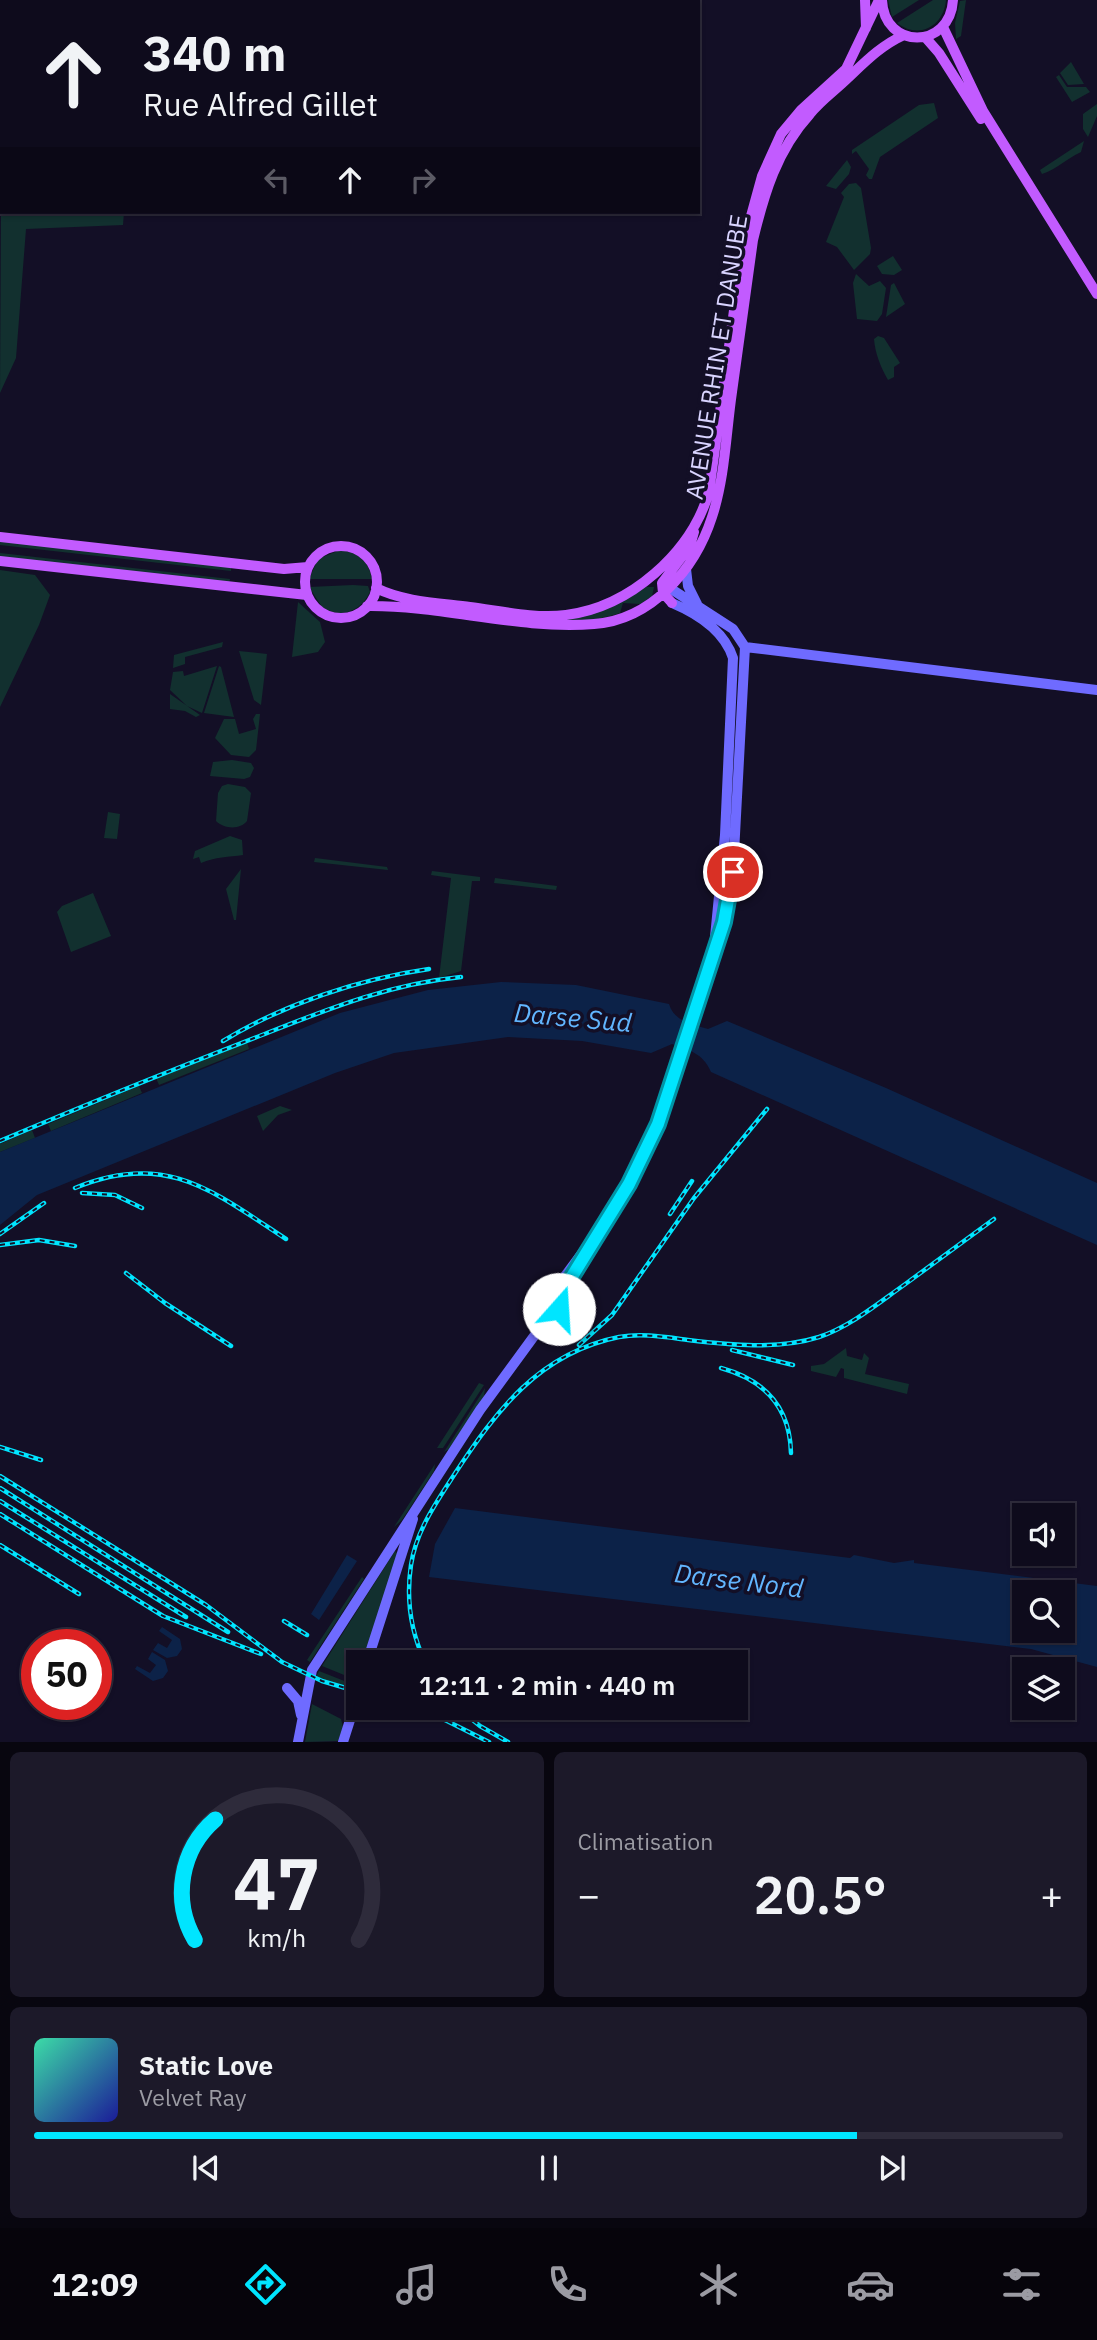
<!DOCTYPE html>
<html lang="fr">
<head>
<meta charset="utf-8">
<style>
	body { margin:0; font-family:"IBM Plex Sans",sans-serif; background:#1c1929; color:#f1f3f6; height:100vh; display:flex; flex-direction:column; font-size:26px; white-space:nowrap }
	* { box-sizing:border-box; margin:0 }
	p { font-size:23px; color:#9b9ba3 }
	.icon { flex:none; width:38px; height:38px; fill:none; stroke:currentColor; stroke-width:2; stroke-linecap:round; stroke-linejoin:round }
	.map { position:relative; height:1742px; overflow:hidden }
	.side { display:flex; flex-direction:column; gap:10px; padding:10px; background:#08060f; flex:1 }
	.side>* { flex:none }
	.top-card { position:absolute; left:0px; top:0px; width:700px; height:214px; box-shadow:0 2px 5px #0004,0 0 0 2px #2e2b3b; background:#0e0b1c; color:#f1f3f6; overflow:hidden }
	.fabs { position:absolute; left:1012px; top:1503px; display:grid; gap:14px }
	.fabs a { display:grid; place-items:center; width:63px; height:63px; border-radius:0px; background:#0e0b1c; box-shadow:0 2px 5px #0004,0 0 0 2px #2e2b3b; font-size:35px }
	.speed { position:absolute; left:21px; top:1629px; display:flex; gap:14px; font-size:35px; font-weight:700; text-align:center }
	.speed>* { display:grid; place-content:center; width:91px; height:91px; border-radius:50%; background:#0e0b1c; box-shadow:0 2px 5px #0004,0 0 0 2px #2e2b3b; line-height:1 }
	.speed .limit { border:10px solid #d22; background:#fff; color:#111 }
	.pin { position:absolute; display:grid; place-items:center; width:60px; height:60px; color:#fff; margin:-30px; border:4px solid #fff; border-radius:50%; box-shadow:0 2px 7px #0007 }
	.me { position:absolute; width:77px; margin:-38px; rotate:19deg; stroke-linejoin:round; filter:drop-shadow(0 0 5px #0008) }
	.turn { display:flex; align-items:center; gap:24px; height:147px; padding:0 28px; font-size:32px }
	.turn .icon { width:91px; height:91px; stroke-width:2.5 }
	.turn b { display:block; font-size:49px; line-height:60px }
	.lanes { display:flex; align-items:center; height:66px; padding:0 28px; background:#0003; justify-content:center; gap:35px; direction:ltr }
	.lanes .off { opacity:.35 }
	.big { font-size:52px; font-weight:600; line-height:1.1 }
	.side .tile { flex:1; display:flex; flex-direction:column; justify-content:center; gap:10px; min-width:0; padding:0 24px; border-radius:10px; background:#1c1929 }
	.side .dial { align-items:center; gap:0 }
	.dial svg { height:182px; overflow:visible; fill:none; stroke:#2e2b3b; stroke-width:7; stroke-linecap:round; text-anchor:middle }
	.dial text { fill:#f1f3f6; stroke:none }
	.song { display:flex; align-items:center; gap:21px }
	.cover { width:84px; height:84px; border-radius:10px; background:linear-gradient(135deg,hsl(160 70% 55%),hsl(240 70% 35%)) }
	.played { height:7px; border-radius:4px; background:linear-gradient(90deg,#00e5ff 80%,#2e2b3b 80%) }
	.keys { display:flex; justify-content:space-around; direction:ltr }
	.heat { display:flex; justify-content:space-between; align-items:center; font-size:38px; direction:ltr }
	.side .tiles { flex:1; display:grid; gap:10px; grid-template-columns:1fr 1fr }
	.tile:last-child { grid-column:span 2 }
	.trip { position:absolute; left:346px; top:1650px; width:402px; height:70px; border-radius:0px; background:#0e0b1c; box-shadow:0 2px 5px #0004,0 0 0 2px #2e2b3b; font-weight:600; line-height:70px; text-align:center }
	.tab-bar { display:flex; height:112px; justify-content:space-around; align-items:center; background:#06040b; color:#9b9ba3 }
	.tab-bar .icon { width:49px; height:49px }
	.tab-bar .active { color:#00e5ff }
	.tab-bar b { font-size:32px; color:#f1f3f6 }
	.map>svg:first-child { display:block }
	.green { fill:#12302f }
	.water { fill:#0c2248; fill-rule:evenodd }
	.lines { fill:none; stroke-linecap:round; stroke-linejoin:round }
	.secondary { stroke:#6f6bff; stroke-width:10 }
	.primary { stroke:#c25bff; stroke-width:10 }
	.rail-casing { stroke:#00e5ff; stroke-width:4.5 }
	.rail { stroke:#130f26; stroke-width:2; stroke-dasharray:5; stroke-linecap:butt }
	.route-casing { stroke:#0095a6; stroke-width:18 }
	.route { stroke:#00e5ff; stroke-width:12 }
	.labels { text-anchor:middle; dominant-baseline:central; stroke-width:7; stroke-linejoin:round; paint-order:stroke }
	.street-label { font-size:24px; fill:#d9d4ff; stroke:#130f26 }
	.water-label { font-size:26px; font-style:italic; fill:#62b6ff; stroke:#130f26 }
</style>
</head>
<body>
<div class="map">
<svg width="1097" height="1742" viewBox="0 0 1097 1742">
	<rect width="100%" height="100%" fill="#130f26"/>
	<path class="green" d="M12,0H141L10,2Z
		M888,0H919L892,17Z
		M933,0H946C944,26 919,40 897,23Z
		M966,0L961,36L956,39L955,23L960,1Z
		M2,13V212H124L123,225L26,229L16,358L0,393Z
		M1071,62L1084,84L1068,85L1060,73Z
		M1059,75L1067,87H1086L1090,92L1072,102L1056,77Z
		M934,103L938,118L880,157L872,179H869L866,175L869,169L856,151L852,154V150L919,105Z
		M1097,104V116L1088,137L1083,129V114Z
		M1084,141L1081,152C1066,159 1057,169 1042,174L1040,170Z
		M847,160L851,167L849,174L836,189L826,186Z
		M856,183L861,188L871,248L870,254L854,270L837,247L826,242L844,197L841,193L849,184Z
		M893,256L902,270L894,275L882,274L877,266Z
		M856,274L869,286L880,281L886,288L882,314L877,321L857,319L853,283Z
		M894,283L905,304L886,317L891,285Z
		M878,336L884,338L900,363L894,367V377L888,380C881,368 875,353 874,339Z
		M0,541L231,567V571L0,545Z
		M340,550C357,552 369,561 372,579H309L318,559Z
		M0,553L230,579L229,583L0,557Z
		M0,570L35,575L50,595L39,625L0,707Z
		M353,585L368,586L370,592C360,612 341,619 322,607L309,587Z
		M646,587H654L652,596L640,604L623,603L620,613C594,622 564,623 537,618L608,607Z
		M298,602L320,622L325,642L318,652L292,657Z
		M223,642L222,647L185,657V664L173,668L174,655Z
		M239,651L267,654L261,705L254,700Z
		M217,666L202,713L187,706L170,690L173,672L183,671L184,676Z
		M219,666L221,667L234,717L204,713Z
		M170,694L200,715L196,717L185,711L170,709Z
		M256,714H260L256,750L249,757L231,755L215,738L224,719H235L239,734L256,729L253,719Z
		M232,760L251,763L254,768L250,777L244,779L210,776L213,762Z
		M228,784L245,787L251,793L247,821C240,830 224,829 216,821L218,793L222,786Z
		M108,812L120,814L117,839L104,838Z
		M230,836L242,840L243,855C229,857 215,857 201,863L199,857L193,859L195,851Z
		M315,858L387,867L388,870L314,862Z
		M241,869L236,920H234L226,889Z
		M432,871L480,877V881H472L461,971L439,978L451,878L431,875Z
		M495,878L557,886L556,890L494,883Z
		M93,893L111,936L71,952L57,912L62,906Z
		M247,1042L249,1049L159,1085L156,1078Z
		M139,1086L142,1093L51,1131L48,1124Z
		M280,1106L292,1110L278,1115L263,1131L257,1116Z
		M32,1130L35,1138L0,1152V1144Z
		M846,1348L847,1356L862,1360L864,1353L869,1358L865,1374L909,1384L907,1394L844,1378V1369L841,1368L836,1377L811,1371V1366L824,1364Z
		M479,1383L484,1385L443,1448H437Z
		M485,1388L484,1396L449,1449L444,1452Z
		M435,1464L434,1471L402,1520L394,1527Z
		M395,1551L398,1554L364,1662H359V1681L322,1666Z
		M362,1577L364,1579L310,1662L307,1660Z
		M319,1671L357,1686L356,1690L316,1677Z
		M312,1704L341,1719L343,1727L338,1741L305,1742Z"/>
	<path class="water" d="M501,982L576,985L669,1004C674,1021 691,1024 708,1029L727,1021L886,1088L1097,1183V1245L711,1072C703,1053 689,1050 672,1044L651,1053L582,1041L508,1037L394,1053L335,1073L37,1195L0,1225V1152L340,1013L428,990Z
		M455,1508L850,1558L854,1555L894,1563L914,1560V1563L1097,1586V1667L1031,1649L429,1577L435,1544ZM1024,1592H1062V1631H1024Z
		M347,1555L357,1561L319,1620L311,1614Z
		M162,1627L180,1639L182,1649L177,1656L167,1658L153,1650L158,1643L167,1648L172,1640L159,1631Z
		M152,1652L165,1660L168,1671L163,1678L153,1681L135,1669L137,1666L150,1673L156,1665L148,1659Z"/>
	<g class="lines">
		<path class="secondary" d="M686,569L688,586L697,604
			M665,585L733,629L745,647L1097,690
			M672,603C698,614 724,630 733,658L725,835L715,937
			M535 1316a13 13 0 1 1 26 0a13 13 0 1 1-26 0Z
			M545,1303L606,1221L649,1146L677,1071L724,922L733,872L745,647
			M367,1662L413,1519
			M287,1688L298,1701L301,1715
			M298,1742L312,1670L480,1410L540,1328
			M343,1742L359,1692"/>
		<path class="primary" d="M865,0L866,28
			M882,0C884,50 950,50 953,0
			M943,27L983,111L1097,294
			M925,37L939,53L981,119
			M0,537L284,569L308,567
			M305 582a36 36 0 1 1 72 0a36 36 0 1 1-72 0Z
			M0,561L307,595
			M376,588C404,602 439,603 470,607C501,611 535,619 566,615C630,607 691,553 709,492L743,245L762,176L781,134L801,110L846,69L879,0
			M672,603L663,593L662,583L690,546L694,532
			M367,606C443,605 518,630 594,624C651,620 695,570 712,517C725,478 726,433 732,392C739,341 746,290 753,240C764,194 777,150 810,114C821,100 836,90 849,77C867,60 882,45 904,35"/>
		<defs>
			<path id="rail" d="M223,1041C284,1004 359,979 429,969
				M0,1141C87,1104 174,1069 262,1035C328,1009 389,984 461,977
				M75,1188C166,1150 214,1192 286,1239
				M82,1193L115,1195L142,1208
				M670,1214L692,1181
				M0,1234L44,1203
				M0,1245L39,1240L75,1246
				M126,1273L165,1303L231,1346
				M579,1345L612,1315L694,1198L767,1109
				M732,1350L793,1365
				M721,1368C765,1380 790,1408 791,1453
				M0,1447L41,1460
				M0,1476L206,1605L282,1662L322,1681L359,1692
				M0,1488L228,1632
				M0,1501L186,1617
				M0,1514L163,1616L261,1654
				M0,1545L79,1594
				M284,1621L307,1635
				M425,1662C411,1632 406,1598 411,1565C416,1531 436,1503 454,1475C496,1411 539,1353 619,1337C642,1333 665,1337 688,1340C730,1345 778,1350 819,1337C851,1326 877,1304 904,1285C934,1263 964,1241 994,1219
				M421,1708L489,1742
				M458,1708L480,1726L508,1742"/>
		</defs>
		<use href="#rail" class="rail-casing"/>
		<use href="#rail" class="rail"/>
	</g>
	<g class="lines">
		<defs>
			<path id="route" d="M559,1309L556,1306L563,1291L629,1184L658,1124L724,922L733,872"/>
		</defs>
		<use href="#route" class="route-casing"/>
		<use href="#route" class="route"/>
	</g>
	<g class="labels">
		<g class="street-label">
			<text transform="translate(716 357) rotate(-81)">AVENUE RHIN ET DANUBE</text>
		</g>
		<g class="water-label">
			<text transform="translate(573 1017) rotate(5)">Darse Sud</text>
			<text transform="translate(739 1580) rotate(7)">Darse Nord</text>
		</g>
	</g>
</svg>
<div class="fabs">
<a><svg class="icon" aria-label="sound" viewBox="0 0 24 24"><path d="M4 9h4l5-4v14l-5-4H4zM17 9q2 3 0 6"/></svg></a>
<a><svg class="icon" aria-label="search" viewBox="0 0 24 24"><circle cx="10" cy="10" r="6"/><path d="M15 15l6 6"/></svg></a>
<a><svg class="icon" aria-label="layers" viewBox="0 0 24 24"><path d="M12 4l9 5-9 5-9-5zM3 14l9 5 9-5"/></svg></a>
</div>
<div class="speed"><div class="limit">50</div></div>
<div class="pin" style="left:733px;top:872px;background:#d93025"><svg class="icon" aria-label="arrive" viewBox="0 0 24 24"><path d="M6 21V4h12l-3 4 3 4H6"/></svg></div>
<svg class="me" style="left:559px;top:1309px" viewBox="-20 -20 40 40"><circle r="19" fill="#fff"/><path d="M0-13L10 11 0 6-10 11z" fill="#00e5ff"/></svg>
<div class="trip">12:11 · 2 min · 440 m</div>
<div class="top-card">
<div class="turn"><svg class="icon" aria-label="ahead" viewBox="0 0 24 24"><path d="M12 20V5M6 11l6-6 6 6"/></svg><div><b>340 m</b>Rue Alfred Gillet</div></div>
<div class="lanes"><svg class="icon off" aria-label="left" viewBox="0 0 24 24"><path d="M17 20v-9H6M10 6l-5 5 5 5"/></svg><svg class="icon" aria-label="ahead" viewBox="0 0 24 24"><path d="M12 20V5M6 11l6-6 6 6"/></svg><svg class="icon off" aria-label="right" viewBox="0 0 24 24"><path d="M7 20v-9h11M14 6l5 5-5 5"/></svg></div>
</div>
</div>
<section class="side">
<div class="tiles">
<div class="tile dial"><svg viewBox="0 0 100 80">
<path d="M14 69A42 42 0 1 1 86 69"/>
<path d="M14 69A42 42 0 0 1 23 16" stroke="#00e5ff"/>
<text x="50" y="56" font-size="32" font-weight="700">47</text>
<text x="50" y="72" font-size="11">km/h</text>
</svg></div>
<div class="tile"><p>Climatisation</p>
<div class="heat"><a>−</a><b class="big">20.5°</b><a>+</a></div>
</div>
<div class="tile">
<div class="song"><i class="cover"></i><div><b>Static Love</b><p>Velvet Ray</p></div></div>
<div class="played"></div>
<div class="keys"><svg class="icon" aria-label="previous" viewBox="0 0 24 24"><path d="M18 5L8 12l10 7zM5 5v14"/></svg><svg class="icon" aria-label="pause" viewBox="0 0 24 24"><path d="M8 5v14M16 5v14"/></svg><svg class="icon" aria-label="next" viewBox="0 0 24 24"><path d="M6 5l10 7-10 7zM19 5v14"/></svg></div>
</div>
</div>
</section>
<nav class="tab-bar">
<b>12:09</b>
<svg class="icon active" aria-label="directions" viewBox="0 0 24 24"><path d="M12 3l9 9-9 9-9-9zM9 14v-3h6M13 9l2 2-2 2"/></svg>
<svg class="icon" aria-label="music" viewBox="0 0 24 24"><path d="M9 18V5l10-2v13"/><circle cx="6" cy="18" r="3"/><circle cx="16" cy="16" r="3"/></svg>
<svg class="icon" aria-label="phone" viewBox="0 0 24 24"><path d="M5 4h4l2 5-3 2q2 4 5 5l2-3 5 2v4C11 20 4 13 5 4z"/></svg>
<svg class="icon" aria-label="climate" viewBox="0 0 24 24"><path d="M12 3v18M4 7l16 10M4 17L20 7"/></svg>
<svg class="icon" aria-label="car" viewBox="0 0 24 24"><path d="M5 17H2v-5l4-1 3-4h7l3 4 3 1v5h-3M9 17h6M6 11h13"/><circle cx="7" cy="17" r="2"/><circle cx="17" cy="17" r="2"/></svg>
<svg class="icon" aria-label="filters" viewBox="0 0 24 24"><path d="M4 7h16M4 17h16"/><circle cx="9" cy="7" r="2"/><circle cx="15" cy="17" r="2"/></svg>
</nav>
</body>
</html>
